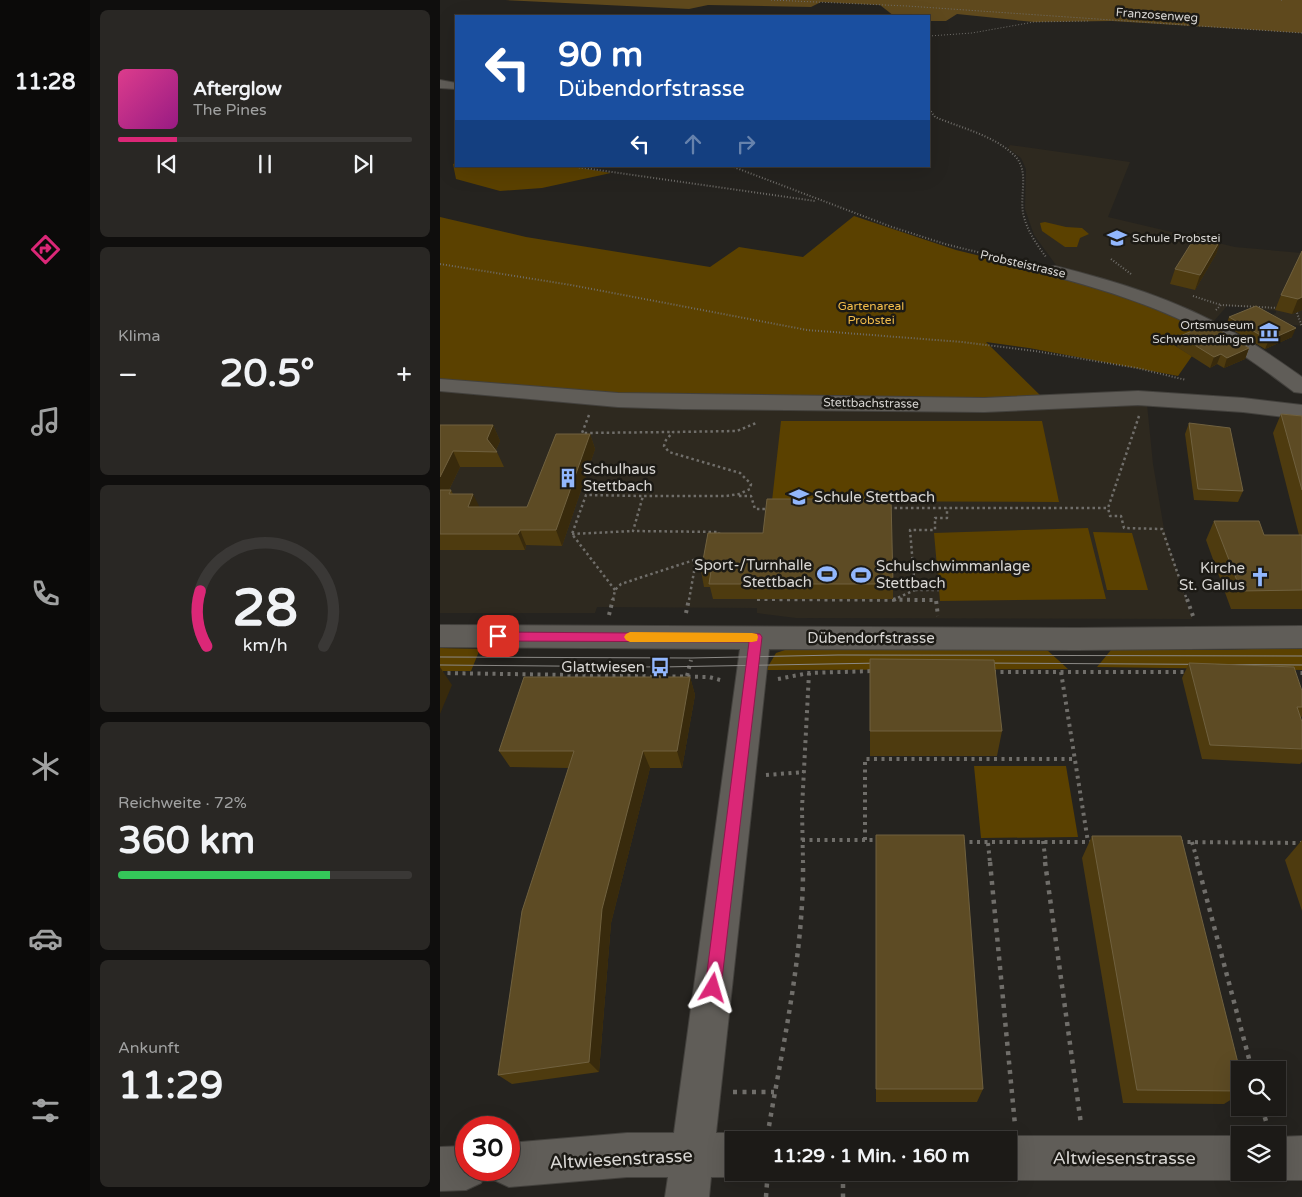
<!DOCTYPE html>
<html lang="de">
<head>
<meta charset="utf-8">
<style>
	body { margin:0; font-family:"Varela Round",sans-serif; background:#292724; color:#f1f3f6; height:100vh; display:flex; flex-direction:column; font-size:19px; white-space:nowrap }
	* { box-sizing:border-box; margin:0 }
	p { font-size:16px; color:#a0a1a1 }
	.icon { flex:none; width:28px; height:28px; fill:none; stroke:currentColor; stroke-width:2; stroke-linecap:round; stroke-linejoin:round }
	.map { position:relative; flex:1; overflow:hidden }
	.side { display:flex; flex-direction:column; gap:10px; padding:10px; background:#0f0e0d; width:350px }
	.side>* { flex:none }
	.hud { position:absolute; left:15px; top:15px; width:475px; height:152px; border-radius:0px; box-shadow:0 5px 20px #0002,0 0 0 1px #3a3836; background:#1a4fa0; color:#fff; overflow:hidden }
	.controls { position:absolute; left:791px; top:1061px; display:grid; gap:10px }
	.controls a { display:grid; place-items:center; width:55px; height:55px; border-radius:0px; background:#1c1a17; box-shadow:0 5px 20px #0002,0 0 0 1px #3a3836; font-size:25px }
	.speed { position:absolute; left:15px; top:1116px; display:flex; gap:10px; font-size:25px; font-weight:700; text-align:center }
	.speed>* { display:grid; place-content:center; width:65px; height:65px; border-radius:50%; background:#1c1a17; box-shadow:0 5px 20px #0002,0 0 0 1px #3a3836; line-height:1 }
	.speed .limit { border:8px solid #d22; background:#fff; color:#111 }
	.pin { position:absolute; display:grid; place-items:center; width:42px; height:42px; color:#fff; margin:-21px; border-radius:10px; box-shadow:0 2px 8px #0006 }
	.me { position:absolute; width:55px; margin:-28px; rotate:7deg; stroke-linejoin:round; filter:drop-shadow(0 0 4px #0008) }
	.turn { display:flex; align-items:center; gap:18px; height:105px; padding:0 20px; font-size:22px }
	.turn .icon { width:65px; height:65px; stroke-width:2.5 }
	.turn b { display:block; font-size:35px; line-height:42px }
	.lanes { display:flex; align-items:center; height:48px; padding:0 20px; background:#0003; justify-content:center; gap:25px; direction:ltr }
	.lanes .off { opacity:.35 }
	.big { font-size:38px; font-weight:700; line-height:1.1 }
	.side .widget { flex:1; display:flex; flex-direction:column; justify-content:center; gap:8px; min-width:0; padding:0 18px; border-radius:8px; background:#292724 }
	.side .dial { align-items:center; gap:0 }
	.dial svg { height:130px; overflow:visible; fill:none; stroke:#3a3836; stroke-width:7; stroke-linecap:round; text-anchor:middle }
	.dial text { fill:#f1f3f6; stroke:none }
	.song { display:flex; align-items:center; gap:15px }
	.cover { width:60px; height:60px; border-radius:8px; background:linear-gradient(135deg,hsl(330 70% 55%),hsl(310 70% 35%)) }
	.played { height:5px; border-radius:2px; background:linear-gradient(90deg,#db2777 20%,#3a3836 20%) }
	.keys { display:flex; justify-content:space-around; direction:ltr }
	.heat { display:flex; justify-content:space-between; align-items:center; font-size:28px; direction:ltr }
	.charge { height:8px; border-radius:4px; background:linear-gradient(90deg,#34c759 72%,#3a3836 0) }
	.trip { position:absolute; left:285px; top:1131px; width:292px; height:50px; border-radius:0px; background:#1c1a17; box-shadow:0 5px 20px #0002,0 0 0 1px #3a3836; font-weight:700; line-height:50px; text-align:center }
	main { display:flex; flex:1; min-height:0 }
	.dock { display:flex; flex-direction:column; width:90px; justify-content:space-around; align-items:center; background:#0b0a09; color:#a0a1a1 }
	.dock .icon { width:35px; height:35px }
	.dock .selected { color:#db2777 }
	.dock b { font-size:22px; color:#f1f3f6 }
	.map>svg:first-child { display:block }
	.built { fill:#2e291f }
	.green { fill:#5b4100 }
	.forest { fill:#5f491d }
	.lines { fill:none; stroke-linecap:round; stroke-linejoin:round }
	.minor-casing { stroke:#43413d; stroke-width:2 }
	.path-far4 { stroke:#706e6a; stroke-width:1; stroke-dasharray:1 2; stroke-linecap:butt }
	.path-far3 { stroke:#706e6a; stroke-width:2; stroke-dasharray:1 2; stroke-linecap:butt }
	.path-far2 { stroke:#706e6a; stroke-width:2.5; stroke-dasharray:2.5 3; stroke-linecap:butt }
	.path-far1 { stroke:#706e6a; stroke-width:4; stroke-dasharray:3 4.5; stroke-linecap:butt }
	.path { stroke:#706e6a; stroke-width:4.5; stroke-dasharray:4 5.5; stroke-linecap:butt }
	.minor { fill:#605d58; fill-rule:evenodd }
	.tram { stroke:#8b8986; stroke-width:1 }
	.wall { fill:#4e3b0f }
	.shaded-wall { fill:#382a0c }
	.building { fill:#5d4b24; stroke:#70613f }
	.route { fill:#db2777; stroke:#8e194d }
	.slow { fill:#f59e0b }
	.labels { text-anchor:middle; dominant-baseline:central; stroke-width:5; stroke-linejoin:round; paint-order:stroke }
	.far-street-label { font-size:12px; fill:#d8d6d3; stroke:#1c1a15 }
	.far-poi-label { font-size:12px; fill:#d8d6d3; stroke:#1c1a15; text-anchor:start }
	.far-park-label { font-size:12px; fill:#f3bd4b; stroke:#1c1a15 }
	.poi-label { font-size:15px; fill:#d8d6d3; stroke:#1c1a15; text-anchor:start }
	.street-label { font-size:15px; fill:#d8d6d3; stroke:#1c1a15 }
	.near-street-label { font-size:18px; fill:#d8d6d3; stroke:#1c1a15 }
</style>
</head>
<body>
<main>
<nav class="dock">
<b>11:28</b>
<svg class="icon selected" aria-label="directions" viewBox="0 0 24 24"><path d="M12 3l9 9-9 9-9-9zM9 14v-3h6M13 9l2 2-2 2"/></svg>
<svg class="icon" aria-label="music" viewBox="0 0 24 24"><path d="M9 18V5l10-2v13"/><circle cx="6" cy="18" r="3"/><circle cx="16" cy="16" r="3"/></svg>
<svg class="icon" aria-label="phone" viewBox="0 0 24 24"><path d="M5 4h4l2 5-3 2q2 4 5 5l2-3 5 2v4C11 20 4 13 5 4z"/></svg>
<svg class="icon" aria-label="climate" viewBox="0 0 24 24"><path d="M12 3v18M4 7l16 10M4 17L20 7"/></svg>
<svg class="icon" aria-label="car" viewBox="0 0 24 24"><path d="M5 17H2v-5l4-1 3-4h7l3 4 3 1v5h-3M9 17h6M6 11h13"/><circle cx="7" cy="17" r="2"/><circle cx="17" cy="17" r="2"/></svg>
<svg class="icon" aria-label="filters" viewBox="0 0 24 24"><path d="M4 7h16M4 17h16"/><circle cx="9" cy="7" r="2"/><circle cx="15" cy="17" r="2"/></svg>
</nav>
<section class="side">
<div class="widget">
<div class="song"><i class="cover"></i><div><b>Afterglow</b><p>The Pines</p></div></div>
<div class="played"></div>
<div class="keys"><svg class="icon" aria-label="previous" viewBox="0 0 24 24"><path d="M18 5L8 12l10 7zM5 5v14"/></svg><svg class="icon" aria-label="pause" viewBox="0 0 24 24"><path d="M8 5v14M16 5v14"/></svg><svg class="icon" aria-label="next" viewBox="0 0 24 24"><path d="M6 5l10 7-10 7zM19 5v14"/></svg></div>
</div>
<div class="widget"><p>Klima</p>
<div class="heat"><a>−</a><b class="big">20.5°</b><a>+</a></div>
</div>
<div class="widget dial"><svg viewBox="0 0 100 80">
<path d="M14 69A42 42 0 1 1 86 69"/>
<path d="M14 69A42 42 0 0 1 10 35" stroke="#db2777"/>
<text x="50" y="56" font-size="32" font-weight="700">28</text>
<text x="50" y="72" font-size="11">km/h</text>
</svg></div>
<div class="widget"><p>Reichweite · 72%</p><b class="big">360 km</b><div class="charge"></div></div>
<div class="widget"><p>Ankunft</p><b class="big">11:29</b></div>
</section>
<div class="map">
<svg width="862" height="1197" viewBox="0 0 862 1197">
	<rect width="100%" height="100%" fill="#25231f"/>
	<path class="built" d="M570,145L690,162L668,217L795,247L862,253V326L845,324L831,315L836,313V311L816,308L787,306L774,321L698,289L616,265L594,235L585,209L586,169L581,158L568,148Z
		M0,388L707,404L713,464L724,529L752,619L356,618L317,613V608L157,607L155,613H0Z"/>
	<path class="green" d="M16,163V166H130L171,173L102,188L60,191L16,179L13,164Z
		M414,216L516,250L614,274L680,293L767,331L734,345L752,356L738,376L589,348L546,342L604,399L243,398L0,380V217L86,237L270,267L299,247L363,257Z
		M605,222L626,227L642,228L649,234L640,238L637,247H625L602,231L600,223Z
		M341,421H602L619,502L332,501Z
		M648,528L666,599L500,601L494,533Z
		M653,532L692,533L708,590H667Z
		M862,647V670L657,667L671,650H786Z
		M0,648L40,649L31,671H0Z
		M348,649L607,650L628,669L326,670L336,653Z
		M534,766H626L638,837L541,838Z"/>
	<path class="forest" d="M65,0H862V33L672,21L594,22L517,14L506,21H489V16H454L440,5L381,2L371,7L268,5L249,9Z"/>
	<g class="lines">
		<defs>
			<path id="minor" d="M0,80L16,83V89L0,88Z
				M615,266C676,281 737,300 791,331C816,344 839,361 862,377V393L854,392C829,373 803,354 776,338C723,308 666,290 609,275L606,271L609,267Z
				M0,379L178,393L544,398L698,391L803,398L862,405V419L803,412L698,405L544,412L242,409L178,407L0,391Z
				M0,625L637,628L862,626V648L637,650L329,649L276,1133H294L309,1140H294V1172H304L294,1177H271L269,1197H225L228,1177H187L69,1187L54,1180L49,1170H69V1143L187,1133H234L300,649L0,647Z
				M569,1136H800V1172H816L800,1180H569L553,1172H569V1140H560Z
				M862,1136V1180H838L823,1173L838,1172V1137Z
				M26,1146V1170H47L41,1183L26,1190L0,1191V1147Z"/>
		</defs>
		<use href="#minor" class="minor-casing"/>
		<path class="path-far4" d="M331,0L467,6L862,33
			M841,0H843
			M489,36L532,33L594,22L649,21"/>
		<path class="path-far3" d="M489,109L495,117C521,128 553,135 574,155C591,171 578,197 584,217C588,232 597,245 606,257
			M130,166L375,201
			M291,166L452,227L505,244L597,267
			M671,259L691,274
			M0,264L131,285L367,330L522,342L595,351L697,368L746,380
			M753,296L781,305
			M776,310L781,305L838,308
			M856,310L862,327"/>
		<path class="path-far2" d="M149,415L142,433L233,432
			M699,416L668,508L670,516H681L684,528L722,529L747,600
			M299,496H311L315,509H330
			M449,508H668
			M132,534L193,531
			M279,535V532L193,531L203,496H286L299,494L310,489L311,484L300,473L229,452L224,446L226,440L233,432L297,431L316,423
			M175,590L132,534L146,495L203,496
			M475,590H499
			M316,596L317,600
			M173,600L175,590L181,584L254,560L266,559
			M249,600L255,566L266,562
			M453,600L475,590L470,530H495V518H507V508"/>
		<path class="path-far1" d="M317,599L496,600L498,616
			M747,599L753,616
			M453,600L456,599
			M246,613L249,599
			M169,615L173,599
			M553,672H749
			M621,672L648,842
			M0,673L269,677L284,681
			M853,673H862
			M247,676L251,660
			M338,679L369,673L434,671
			M326,775L364,772
			M362,840H438
			M425,840V759H635
			M603,841L606,863
			M522,842H653
			M740,842L862,843
			M752,842L758,863
			M548,843L550,863
			M363,863L362,808L369,673"/>
		<path class="path" d="M550,862L575,1125
			M605,862L641,1124
			M757,862L812,1070
			M293,1092H334
			M822,1108L829,1131
			M329,1126C344,1039 364,950 363,862
			M403,1184V1197
			M326,1197L327,1183"/>
		<use href="#minor" class="minor"/>
		<path class="tram" d="M0,657L251,658L398,655L862,656
			M540,663L862,665
			M0,665L220,667L442,663"/>
	</g>
	<path class="wall" d="M781,239L776,254L755,290L730,284L735,269Z
		M862,251V310L852,314L835,310L841,295Z
		M789,317L852,337L825,349L786,326Z
		M740,336L809,348L805,359L784,368L777,364L770,368L737,347Z
		M841,414L862,416V609H791L766,540L774,521L824,535H859L833,433Z
		M749,423L803,491L798,502L754,500L745,434Z
		M0,425H53L60,441L56,450L64,467H20L9,490H11L13,494L39,507H87L150,434L155,449L122,546L86,545L85,550H0Z
		M268,533L453,584V599H273L270,587H264L261,571Z
		M430,659L562,731L557,756H430Z
		M749,663L862,691V716L861,718L862,722V762L860,764L762,759L742,678Z
		M250,677L255,695L242,768H210L171,923L159,1072L72,1084L58,1075L128,768L70,767L59,751Z
		M436,835L543,1089L537,1102H436Z
		M652,836L800,1071V1094L784,1104L683,1103L642,858Z
		M862,840V911L845,860Z"/>
	<path class="shaded-wall" d="M781,239L776,254L755,290L760,275Z
		M862,297V310L852,314L858,299Z
		M856,328L852,337L825,349L829,340Z
		M809,348L805,359L784,368L787,358Z
		M781,354L777,364L770,368L774,357Z
		M53,425L60,441L55,452L47,439Z
		M150,434L155,449L122,546L116,530Z
		M13,451L20,467L1,506L0,504V477Z
		M33,494L41,510L28,507Z
		M80,530L86,545L85,550L78,534Z
		M0,667L12,685L0,714Z
		M250,677L255,695L242,768L237,751Z
		M203,751L210,768L171,923L159,1072L149,1062L162,909Z"/>
	<path class="building" d="M757,234L781,239L760,275L735,269Z
		M862,251V297L858,299L841,295Z
		M816,306L856,328L829,340L789,317Z
		M769,324L809,348L787,358L781,354L774,357L740,336Z
		M841,414L862,416V490Z
		M749,423L790,428L803,491L758,489Z
		M0,425H53L47,439L57,452L13,451L0,477Z
		M116,434H150L116,530H80L78,534H0V490H11L9,494H33L28,507H87Z
		M327,499H451L453,584H269L271,571H261L268,533H323Z
		M774,521H819L824,535H862V590L801,591Z
		M430,659L554,660L562,731H430Z
		M749,663L854,667L862,691V707H857L862,722V749L770,745Z
		M84,677H250L237,751H203L162,909L149,1062L58,1075L82,911L134,751H59Z
		M436,835H524L543,1089H436Z
		M652,836H741L800,1071V1091L697,1090Z"/>
	<path class="route" d="M58,632L320,634L322,637L281,988L279,994L273,996L268,994L265,988L309,642L58,641L54,640L52,636L54,633Z"/>
	<path class="slow" d="M190,632L312,633L317,634L318,637L317,641L312,642H190L186,640L184,637L186,634Z"/>
	<defs>
		<symbol id="school-bare" viewBox="-9 -9 18 18"><path d="M0-5L7-2L0 1L-7-2ZM-4 1L0 2.5L4 1V4Q0 6-4 4Z" fill="#92b7fd" stroke="#1c1a15" stroke-width="2.5" paint-order="stroke"/></symbol>
		<symbol id="museum-bare" viewBox="-9 -9 18 18"><path d="M0-6L6-3V-2H-6V-3ZM-5-1h2V3h-2ZM-1-1h2V3h-2ZM3-1h2V3H3ZM-6 4H6V6H-6Z" fill="#92b7fd" stroke="#1c1a15" stroke-width="2.5" paint-order="stroke"/></symbol>
		<symbol id="building-bare" viewBox="-9 -9 18 18"><path d="M-4-6H4V6H1V3H-1V6H-4ZM-2.5-4.3h1.7v1.8h-1.7ZM.8-4.3h1.7v1.8H.8ZM-2.5-1h1.7V.8h-1.7ZM.8-1h1.7V.8H.8Z" fill="#92b7fd" stroke="#1c1a15" stroke-width="2.5" paint-order="stroke"/></symbol>
		<symbol id="stadium-bare" viewBox="-9 -9 18 18"><path d="M0-5a6.5 5 0 1 0 0 10a6.5 5 0 1 0 0-10ZM-3.5-1.8h7v3.6h-7Z" fill="#92b7fd" stroke="#1c1a15" stroke-width="2.5" paint-order="stroke"/></symbol>
		<symbol id="church-bare" viewBox="-9 -9 18 18"><path d="M-1.2-6h2.4v3.5h3.3v2.4h-3.3V6h-2.4V-.1h-3.3v-2.4h3.3Z" fill="#92b7fd" stroke="#1c1a15" stroke-width="2.5" paint-order="stroke"/></symbol>
		<symbol id="bus-bare" viewBox="-9 -9 18 18"><path d="M-5-6H5V4H4V6H2V4H-2V6H-4V4H-5ZM-3.5-4V0h7V-4ZM-3.5 1.2v1.5H-2V1.2ZM2 1.2v1.5H3.5V1.2Z" fill="#92b7fd" stroke="#1c1a15" stroke-width="2.5" paint-order="stroke"/></symbol>
	</defs>
	<g fill-rule="evenodd">
		<use href="#school-bare" x="663" y="224" width="28" height="28"/>
		<use href="#museum-bare" x="815" y="318" width="28" height="28"/>
		<use href="#building-bare" x="114" y="464" width="28" height="28"/>
		<use href="#school-bare" x="345" y="483" width="28" height="28"/>
		<use href="#stadium-bare" x="373" y="560" width="28" height="28"/>
		<use href="#stadium-bare" x="407" y="561" width="28" height="28"/>
		<use href="#church-bare" x="806" y="563" width="28" height="28"/>
		<use href="#bus-bare" x="206" y="653" width="28" height="28"/>
	</g>
	<g class="labels">
		<g class="far-street-label">
			<text transform="translate(717 15) rotate(4)">Franzosenweg</text>
			<text transform="translate(583 264) rotate(13)">Probsteistrasse</text>
			<text transform="translate(431 403) rotate(1)">Stettbachstrasse</text>
		</g>
		<g class="far-poi-label">
			<text x="692" y="238">Schule Probstei</text>
			<text x="814" y="325" text-anchor="end">Ortsmuseum<tspan x="814" dy="14">Schwamendingen</tspan></text>
		</g>
		<g class="far-park-label">
			<text x="431" y="306">Gartenareal<tspan x="431" dy="14">Probstei</tspan></text>
		</g>
		<g class="poi-label">
			<text x="143" y="469">Schulhaus<tspan x="143" dy="17">Stettbach</tspan></text>
			<text x="374" y="497">Schule Stettbach</text>
			<text x="372" y="565" text-anchor="end">Sport-/Turnhalle<tspan x="372" dy="17">Stettbach</tspan></text>
			<text x="436" y="566">Schulschwimmanlage<tspan x="436" dy="17">Stettbach</tspan></text>
			<text x="805" y="568" text-anchor="end">Kirche<tspan x="805" dy="17">St. Gallus</tspan></text>
			<text x="205" y="667" text-anchor="end">Glattwiesen</text>
		</g>
		<g class="street-label">
			<text x="431" y="638">Dübendorfstrasse</text>
		</g>
		<g class="near-street-label">
			<text x="684" y="1158">Altwiesenstrasse</text>
			<text transform="translate(181 1159) rotate(-3)">Altwiesenstrasse</text>
		</g>
	</g>
</svg>
<div class="controls">
<a><svg class="icon" aria-label="search" viewBox="0 0 24 24"><circle cx="10" cy="10" r="6"/><path d="M15 15l6 6"/></svg></a>
<a><svg class="icon" aria-label="layers" viewBox="0 0 24 24"><path d="M12 4l9 5-9 5-9-5zM3 14l9 5 9-5"/></svg></a>
</div>
<div class="speed"><div class="limit">30</div></div>
<div class="pin" style="left:58px;top:636px;background:#d93025"><svg class="icon" aria-label="arrive" viewBox="0 0 24 24"><path d="M6 21V4h12l-3 4 3 4H6"/></svg></div>
<svg class="me" style="left:273px;top:988px" viewBox="-20 -20 40 40"><path d="M0-17L14 15 0 8-14 15z" fill="#db2777" stroke="#fff" stroke-width="4"/></svg>
<div class="trip">11:29 · 1 Min. · 160 m</div>
<div class="hud">
<div class="turn"><svg class="icon" aria-label="left" viewBox="0 0 24 24"><path d="M17 20v-9H6M10 6l-5 5 5 5"/></svg><div><b>90 m</b>Dübendorfstrasse</div></div>
<div class="lanes"><svg class="icon" aria-label="left" viewBox="0 0 24 24"><path d="M17 20v-9H6M10 6l-5 5 5 5"/></svg><svg class="icon off" aria-label="ahead" viewBox="0 0 24 24"><path d="M12 20V5M6 11l6-6 6 6"/></svg><svg class="icon off" aria-label="right" viewBox="0 0 24 24"><path d="M7 20v-9h11M14 6l5 5-5 5"/></svg></div>
</div>
</div>
</main>
</body>
</html>
